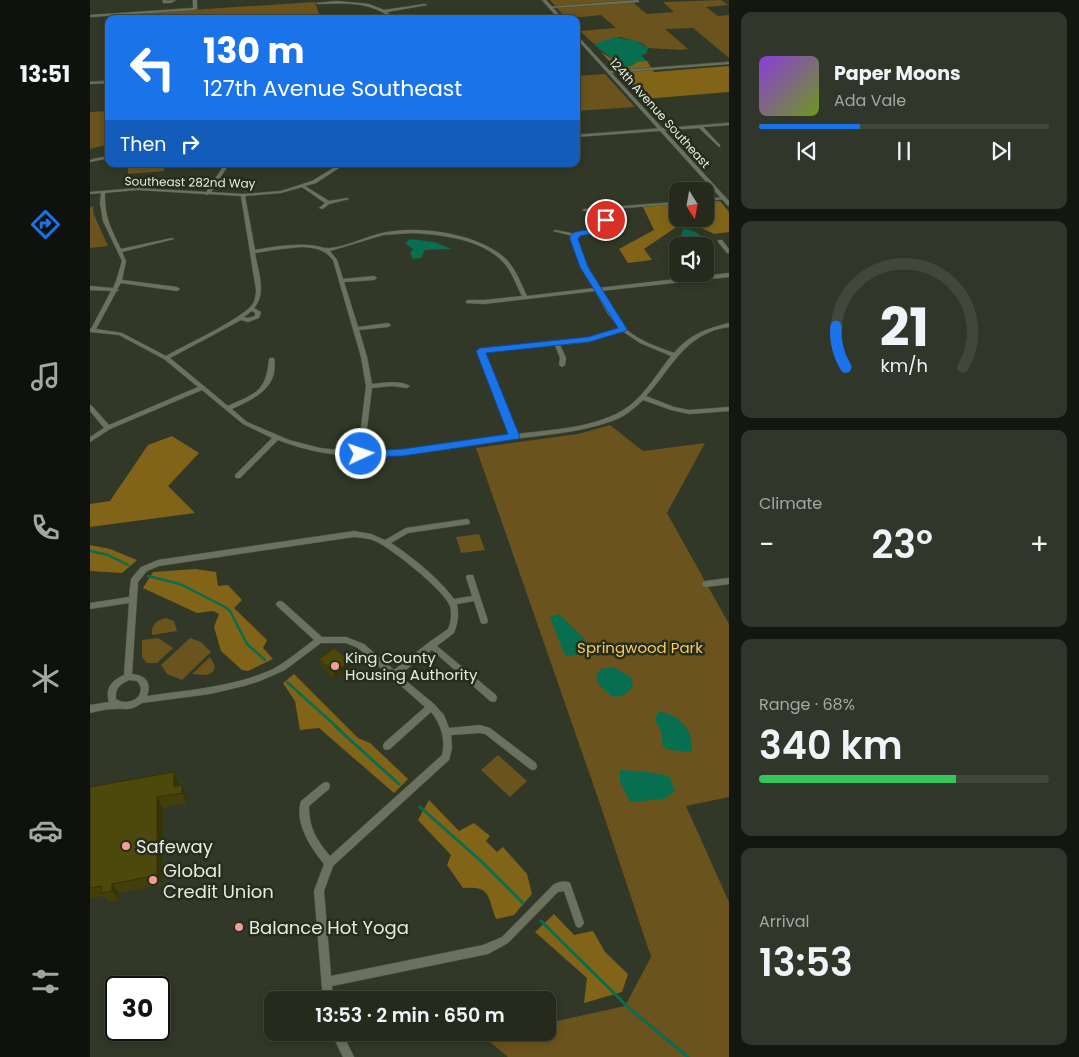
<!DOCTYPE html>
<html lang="en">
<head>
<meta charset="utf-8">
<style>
	body { margin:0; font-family:Poppins,sans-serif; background:#31362a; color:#f1f3f6; height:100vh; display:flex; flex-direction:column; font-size:19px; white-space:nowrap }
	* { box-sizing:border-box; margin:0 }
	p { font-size:16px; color:#a3a7a4 }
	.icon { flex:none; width:28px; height:28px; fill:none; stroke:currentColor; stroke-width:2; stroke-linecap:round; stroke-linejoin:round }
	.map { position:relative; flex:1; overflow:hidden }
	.drawer { display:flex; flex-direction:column; gap:12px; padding:12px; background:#141710; width:350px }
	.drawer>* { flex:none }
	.top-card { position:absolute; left:15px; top:15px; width:475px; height:152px; border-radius:10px; box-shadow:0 2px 8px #0003,0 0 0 1px #42463b; background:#1a73e8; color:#fff; overflow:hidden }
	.needle { width:32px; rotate:169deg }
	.controls { position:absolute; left:579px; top:182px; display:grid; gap:10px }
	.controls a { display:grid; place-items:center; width:45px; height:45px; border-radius:10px; background:#252a1d; box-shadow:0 2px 8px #0003,0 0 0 1px #42463b; font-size:25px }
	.speed { position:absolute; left:15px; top:976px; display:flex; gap:10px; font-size:25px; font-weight:700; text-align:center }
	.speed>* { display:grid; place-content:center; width:65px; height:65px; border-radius:50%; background:#252a1d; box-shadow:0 2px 8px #0003,0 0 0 1px #42463b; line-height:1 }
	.speed .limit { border:2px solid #111; border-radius:8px; background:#fff; color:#111 }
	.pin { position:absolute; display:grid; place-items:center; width:42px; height:42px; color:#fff; margin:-21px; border:2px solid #fff; border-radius:50%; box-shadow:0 1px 5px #0007 }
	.me { position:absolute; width:55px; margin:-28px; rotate:87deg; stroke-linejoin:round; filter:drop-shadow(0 0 4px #0008) }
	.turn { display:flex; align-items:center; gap:18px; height:105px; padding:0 15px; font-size:22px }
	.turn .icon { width:65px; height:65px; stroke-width:2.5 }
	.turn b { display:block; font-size:35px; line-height:42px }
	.then { display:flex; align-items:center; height:48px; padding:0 15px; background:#0003; gap:10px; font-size:19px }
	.big { font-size:38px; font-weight:600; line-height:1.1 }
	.drawer .tile { flex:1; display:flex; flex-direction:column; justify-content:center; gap:8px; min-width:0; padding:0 18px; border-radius:10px; background:#31362a }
	.drawer .dial { align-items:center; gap:0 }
	.dial svg { height:130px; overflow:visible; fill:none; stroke:#42463b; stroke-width:7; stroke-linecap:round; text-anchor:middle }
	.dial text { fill:#f1f3f6; stroke:none }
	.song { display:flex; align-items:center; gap:15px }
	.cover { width:60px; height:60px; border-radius:8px; background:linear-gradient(135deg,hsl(270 70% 55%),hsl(80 70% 35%)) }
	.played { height:5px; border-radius:2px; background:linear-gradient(90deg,#1a73e8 35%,#42463b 35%) }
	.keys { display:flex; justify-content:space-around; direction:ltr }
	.heat { display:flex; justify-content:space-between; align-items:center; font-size:28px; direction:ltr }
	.charge { height:8px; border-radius:4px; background:linear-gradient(90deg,#34c759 68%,#42463b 0) }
	.trip { position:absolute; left:174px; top:991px; width:292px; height:50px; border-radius:10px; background:#252a1d; box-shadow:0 2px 8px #0003,0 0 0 1px #42463b; font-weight:600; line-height:50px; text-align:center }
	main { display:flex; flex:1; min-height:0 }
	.menu { display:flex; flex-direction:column; width:90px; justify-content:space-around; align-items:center; background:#0f110c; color:#a3a7a4 }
	.menu .icon { width:35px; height:35px }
	.menu .current { color:#1a73e8 }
	.menu b { font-size:22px; color:#f1f3f6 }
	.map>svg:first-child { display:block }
	.green { fill:#6a531d }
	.forest { fill:#826418 }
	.water { fill:#076e50 }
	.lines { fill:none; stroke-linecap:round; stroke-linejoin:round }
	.stream-far1 { stroke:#076e50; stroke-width:2.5 }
	.stream { stroke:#076e50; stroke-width:3 }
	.minor-casing { stroke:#4e5445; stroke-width:1 }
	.tertiary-casing { stroke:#4e5445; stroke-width:1 }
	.minor { fill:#6a725f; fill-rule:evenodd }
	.tertiary { fill:#6a725f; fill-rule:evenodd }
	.wall { fill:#423f0a }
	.shaded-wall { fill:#363308 }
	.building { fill:#4d490c; stroke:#363308 }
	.route { fill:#1a73e8; stroke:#114b97 }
	.poi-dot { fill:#f59c94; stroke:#272d1d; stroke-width:2 }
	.labels { text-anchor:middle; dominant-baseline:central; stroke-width:5; stroke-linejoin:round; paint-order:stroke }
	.far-street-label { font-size:12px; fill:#e5eadf; stroke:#272d1d }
	.park-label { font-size:15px; fill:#f6ca67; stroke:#272d1d }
	.poi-label { font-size:15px; fill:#e5eadf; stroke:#272d1d; text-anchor:start }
	.near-poi-label { font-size:18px; fill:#e5eadf; stroke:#272d1d; text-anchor:start }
</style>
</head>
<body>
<main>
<nav class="menu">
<b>13:51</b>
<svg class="icon current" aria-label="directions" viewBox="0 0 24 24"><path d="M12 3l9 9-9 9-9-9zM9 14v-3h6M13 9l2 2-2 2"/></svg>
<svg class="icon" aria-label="music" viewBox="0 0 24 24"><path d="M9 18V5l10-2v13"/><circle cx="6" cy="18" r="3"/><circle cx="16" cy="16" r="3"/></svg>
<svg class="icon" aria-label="phone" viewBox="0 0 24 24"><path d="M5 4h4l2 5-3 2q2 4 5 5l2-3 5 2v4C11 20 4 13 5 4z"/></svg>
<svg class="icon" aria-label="climate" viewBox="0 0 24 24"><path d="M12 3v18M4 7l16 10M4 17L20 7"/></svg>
<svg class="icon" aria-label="car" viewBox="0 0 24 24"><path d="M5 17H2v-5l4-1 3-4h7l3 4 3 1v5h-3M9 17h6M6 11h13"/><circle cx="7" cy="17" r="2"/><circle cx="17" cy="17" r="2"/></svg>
<svg class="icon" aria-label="filters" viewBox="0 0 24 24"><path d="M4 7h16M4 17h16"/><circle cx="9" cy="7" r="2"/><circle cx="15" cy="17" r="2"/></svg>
</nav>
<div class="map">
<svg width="639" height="1057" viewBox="0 0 639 1057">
	<rect width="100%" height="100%" fill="#313827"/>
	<path class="green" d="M460,0H540L557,14L584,12L573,2L631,0L638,5L616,7L628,16L639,15V58L603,28L575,29L598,49L590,50L558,48L552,43L530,37L504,44L490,31L526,28L511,15L492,17L474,16Z
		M225,2L231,19H52V13Z
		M515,74L545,107L486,111V76Z
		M19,111V144L0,149V112Z
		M38,164H74V171L38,174Z
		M3,206L4,215L18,246L0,248V207Z
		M520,425L553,451L615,443L577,513L639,624V797L596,806L639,902V1057H418L394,1037L416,1033L458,1032V1023L535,1006L561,957L509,801L386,448L488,434Z
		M389,534L395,550L371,553L366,537Z
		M76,618L84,621L87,631L62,635C61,624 67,620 76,618Z
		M68,638L83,648L67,663H57L52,657V640Z
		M100,638L111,642L121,652L92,680L77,674L71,665Z
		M120,657L125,666L123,672L117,675L102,674Z
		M408,755L437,781L420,797L391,770Z"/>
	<path class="forest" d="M511,52L524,60L557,61L564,72L639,66V92L554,99Z
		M630,201L639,212V232L624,234L610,227L607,219H615V202Z
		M587,204V211L584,214L587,225L585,228L554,249L562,260L538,263L529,249L564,230L553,207Z
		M82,436L109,453L78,486L105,513L0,527V504L20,501L58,445Z
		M0,545L20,549L47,560L32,573L0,571Z
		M105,569L126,572L128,586L138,585L152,600L144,608L177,640L173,648L183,659L158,671L152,670L131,651L124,627L129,614L123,611L107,613L53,588L63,572Z
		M204,674L268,738L280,743L318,779L304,793L229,728L210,730L205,701L193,683Z
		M339,800L369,831L384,823L400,836L396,841L407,852L413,847L437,874L442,894L424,915L406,919C397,895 401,886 373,888L357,865L361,855L328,820Z
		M464,914L484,935L503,931L515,952L538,974L532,992L494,1003L497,978L445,932Z"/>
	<path class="water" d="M525,37L539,40L543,39L558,48L556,54L551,55L557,61L547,62L542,66L533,67L526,64C522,56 510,51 504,44Z
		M593,229C603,229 615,236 617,246L615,247L599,246L591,237Z
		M320,239L345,242L361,249L335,250L331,258L323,259L320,253L323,249L315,243Z
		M469,614L494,638L495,650L487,655L477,656L473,651L460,617Z
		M523,667L541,677L543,687L534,695L523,697L508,684L506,675L511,669Z
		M568,712C588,712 606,733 601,752L579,750L572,745V733L565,720Z
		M530,770L558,772L579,776L585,791L574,799L540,802L530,782Z"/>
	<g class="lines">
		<path class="stream-far1" d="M0,551L18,555L38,565
			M58,576L90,584L135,607L140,611L157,644L175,660
			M197,682L249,729"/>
		<path class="stream" d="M247,728L309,784
			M330,807L391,861L433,903
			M451,921L540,1009L598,1057"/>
		<defs>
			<path id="minor" d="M73,0H77L76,1L86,0L81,3H73Z
				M103,0H107V9L105,10L0,17V15L103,8Z
				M548,0L549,2L461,8L459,7Z
				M247,1L269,3L279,4L294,10L335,4L337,5L297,12L305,19H302C282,1 253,3 228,4L226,3Z
				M639,62V64L520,73L518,72L520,71Z
				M19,81V83L0,84V82Z
				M639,123V125L613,127L630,145V147H629L609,128L486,137V135Z
				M19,156V158L0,162V160Z
				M135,164H139L121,192L153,194L191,191L222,181L250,164H255L226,183L215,186L239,201L257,198L259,199L239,204L233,209L229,208L235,203L212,187L191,193L155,196L165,250C182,247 200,244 218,245C226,245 233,249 241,248C258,246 275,237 292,233C328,225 388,233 416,259C426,269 431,284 437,296L504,288L490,260L482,239L483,236L463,231L465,230L486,234L513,229L516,227L510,214L512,213L514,214L521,227V228L514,231L488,236L486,239L495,260L508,288L639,273V277L510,291C518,304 525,320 537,330C550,341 568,347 584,353C600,334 616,329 639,323V327C633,328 626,329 620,332C590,344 577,374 556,396L584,407L599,410L639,407V411L599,414L581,410L553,400C544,409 534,417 522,421C490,433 451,435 417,440C369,447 317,457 269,456C241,456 214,450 188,440L150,478H146L145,476L146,474L182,438L153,424L112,390L20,429L0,442V437L14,428L0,411V405L2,406L19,425L108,387L74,359L29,335L0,332V328L1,329L21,291L0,290V286L23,288L26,281L32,261L13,221L10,203L11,193L0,194V192L47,188L116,192ZM47,190L115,194L117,195L119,194L151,196L166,290C166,294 165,298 164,302C157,317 93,346 76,356L32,333L6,329L26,292L29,290L27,289L31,283L87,291L90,289L87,287L32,280L36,261L32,252L84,239L82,238L31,249C21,229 14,216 15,193ZM323,233C354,235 391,239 413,262C422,271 426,285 432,296L394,300H378L376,301V303L394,304L505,291L518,314L529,328L498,338L388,350L387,351L421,435L315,450L274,452L282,388L302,386L317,388L320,386C309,380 294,383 282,384L277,357L269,330L298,327L301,325L298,323L268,327L254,282L284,280L287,278L284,276L253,279L247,260L240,251L293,235ZM212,247C226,248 234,249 243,260L271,357L276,386L268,452L230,448L199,440L157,422L142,409C165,398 189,388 184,358H180L179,359C176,392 166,393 138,406L80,358L151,320L158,322L169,318L171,312L164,308C177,294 168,271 165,253L191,249ZM162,311L165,313V316L158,318L154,317ZM532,331L550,343L581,356C569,371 559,388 545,401C516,428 465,429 427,434L393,352L465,345L470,358L469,365L472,367L475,365L476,358L470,345L499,342Z
				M634,197H636V199L615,201V199Z
				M588,202V204L494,211L492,210L494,209Z
				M628,240H632L639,249V253H637L628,242Z
				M377,519L379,520L380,522L379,524L318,533L301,543C321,556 350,579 364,599L382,596L376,577L377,575H383L398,621L397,623L394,624L391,623L384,601L367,604C369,615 368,623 364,633L347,646L406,695L407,698L406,701L403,702L400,701L342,650L309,675L344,704L354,715L359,728L390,725L400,728L446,763L447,766L446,769L443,770L440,769L395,734L390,733L361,735L362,748L359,760L243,866L234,891L241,976L393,945L412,937L463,885C468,882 475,880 480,883L494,923L492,926L489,928L486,926L474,891L468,892L418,943L398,954L242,986L243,1000H233L224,891L234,864C221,848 204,823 211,801L233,783L236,782L239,783L240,786L239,789L219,806C219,828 226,839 240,856L352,755C356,740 351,724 341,712L300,749L297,750L294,749L293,746L294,743L335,707L268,648L256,643H231L195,670L170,681L154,686L120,694L52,703C38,712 38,708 24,709C16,709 8,711 0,713V705L19,702C15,688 21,681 34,675L39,603L0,609V603L39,597L41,579L51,567L68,560L264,531L281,534L295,540L316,528ZM264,537C272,538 280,538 287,542C302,549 354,590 360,606C362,613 361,622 358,629L338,643L304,670L274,644L256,637H232L193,602L190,601L187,602L186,604L187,606L224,640C211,649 198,661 183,669C144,687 99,690 57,696C62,682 55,675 42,674L48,582L57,571L69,566ZM39,680L47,681C59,695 39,708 26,699C25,688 29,685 39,680Z
				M639,578V584L616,587L613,586L612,584L613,582L616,581Z
				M241,1032H252L264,1057H253Z"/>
			<path id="tertiary" d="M452,0H456L473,19H469Z
				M486,34L639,201V206L637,205L486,38Z"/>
		</defs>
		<use href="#minor" class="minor-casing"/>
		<use href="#tertiary" class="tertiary-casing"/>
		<use href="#minor" class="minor"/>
		<use href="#tertiary" class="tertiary"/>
	</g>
	<path class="wall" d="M229,659L260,661V667L245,679L230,665Z
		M89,783V786L97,796V803L73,808L72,885L29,893V900L19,902L14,896L0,899V787Z"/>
	<path class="shaded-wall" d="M260,661V667L245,679L244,673Z
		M84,772L89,783V793L84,787Z
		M92,785L97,796V803L92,793Z
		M67,797L73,808L72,885L67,875Z
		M22,884L29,893V900L22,891Z"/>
	<path class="building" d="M244,648L260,661L244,673L229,659Z
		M84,772V787L92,785V793L67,797V875L22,884V891L11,893L12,886L0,888V787Z"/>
	<path class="route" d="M516,218L520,220V230L490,236L488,239L498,267L537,329L536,331L499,342L396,353L430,437L428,439L313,456L267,457L265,454L271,451L313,449L418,434L386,351L390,348L498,337L528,328L490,267L480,239V236L485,232L514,227L512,220Z"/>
	<g class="poi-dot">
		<circle cx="245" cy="666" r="5"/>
		<circle cx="36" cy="846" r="5"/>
		<circle cx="63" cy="880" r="5"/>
		<circle cx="149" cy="927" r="5"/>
	</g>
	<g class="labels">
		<g class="far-street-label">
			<text transform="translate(570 113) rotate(48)">124th Avenue Southeast</text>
			<text transform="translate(100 182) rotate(1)">Southeast 282nd Way</text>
		</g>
		<g class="park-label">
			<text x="550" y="647">Springwood Park</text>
		</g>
		<g class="poi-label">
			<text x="255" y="657">King County<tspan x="255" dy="17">Housing Authority</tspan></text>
		</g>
		<g class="near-poi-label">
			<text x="46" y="846">Safeway</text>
			<text x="73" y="870">Global<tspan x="73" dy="21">Credit Union</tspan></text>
			<text x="159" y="927">Balance Hot Yoga</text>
		</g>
	</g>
</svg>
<div class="controls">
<a><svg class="needle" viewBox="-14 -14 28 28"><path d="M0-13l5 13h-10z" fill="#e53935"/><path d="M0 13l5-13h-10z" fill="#a3a7a4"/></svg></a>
<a><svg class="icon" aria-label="sound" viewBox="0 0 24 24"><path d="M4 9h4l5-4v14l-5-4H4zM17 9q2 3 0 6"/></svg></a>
</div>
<div class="speed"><div class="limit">30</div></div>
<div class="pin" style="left:516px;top:220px;background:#d93025"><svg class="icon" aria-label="arrive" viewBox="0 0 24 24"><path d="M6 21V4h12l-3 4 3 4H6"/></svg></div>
<svg class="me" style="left:271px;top:454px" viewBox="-20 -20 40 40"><circle r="17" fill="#1a73e8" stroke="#fff" stroke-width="3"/><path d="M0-11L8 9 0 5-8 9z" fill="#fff"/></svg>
<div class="trip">13:53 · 2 min · 650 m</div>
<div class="top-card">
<div class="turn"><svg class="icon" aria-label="left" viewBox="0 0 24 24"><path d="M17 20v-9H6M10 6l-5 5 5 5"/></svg><div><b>130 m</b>127th Avenue Southeast</div></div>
<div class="then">Then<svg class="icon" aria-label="right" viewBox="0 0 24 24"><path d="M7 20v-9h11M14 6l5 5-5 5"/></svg></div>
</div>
</div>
<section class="drawer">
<div class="tile">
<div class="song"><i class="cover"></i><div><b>Paper Moons</b><p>Ada Vale</p></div></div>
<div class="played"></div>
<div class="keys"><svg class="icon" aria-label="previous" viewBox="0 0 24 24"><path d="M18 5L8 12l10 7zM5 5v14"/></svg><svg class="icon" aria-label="pause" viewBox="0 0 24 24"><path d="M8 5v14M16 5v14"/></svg><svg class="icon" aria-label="next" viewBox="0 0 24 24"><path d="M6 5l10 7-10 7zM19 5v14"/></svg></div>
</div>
<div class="tile dial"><svg viewBox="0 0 100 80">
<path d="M14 69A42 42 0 1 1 86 69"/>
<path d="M14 69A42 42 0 0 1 8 44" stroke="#1a73e8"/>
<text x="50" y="56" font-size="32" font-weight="700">21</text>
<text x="50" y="72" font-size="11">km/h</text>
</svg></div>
<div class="tile"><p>Climate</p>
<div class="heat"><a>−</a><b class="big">23°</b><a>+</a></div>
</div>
<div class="tile"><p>Range · 68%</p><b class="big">340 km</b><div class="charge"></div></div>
<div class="tile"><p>Arrival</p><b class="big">13:53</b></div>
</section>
</main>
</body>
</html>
